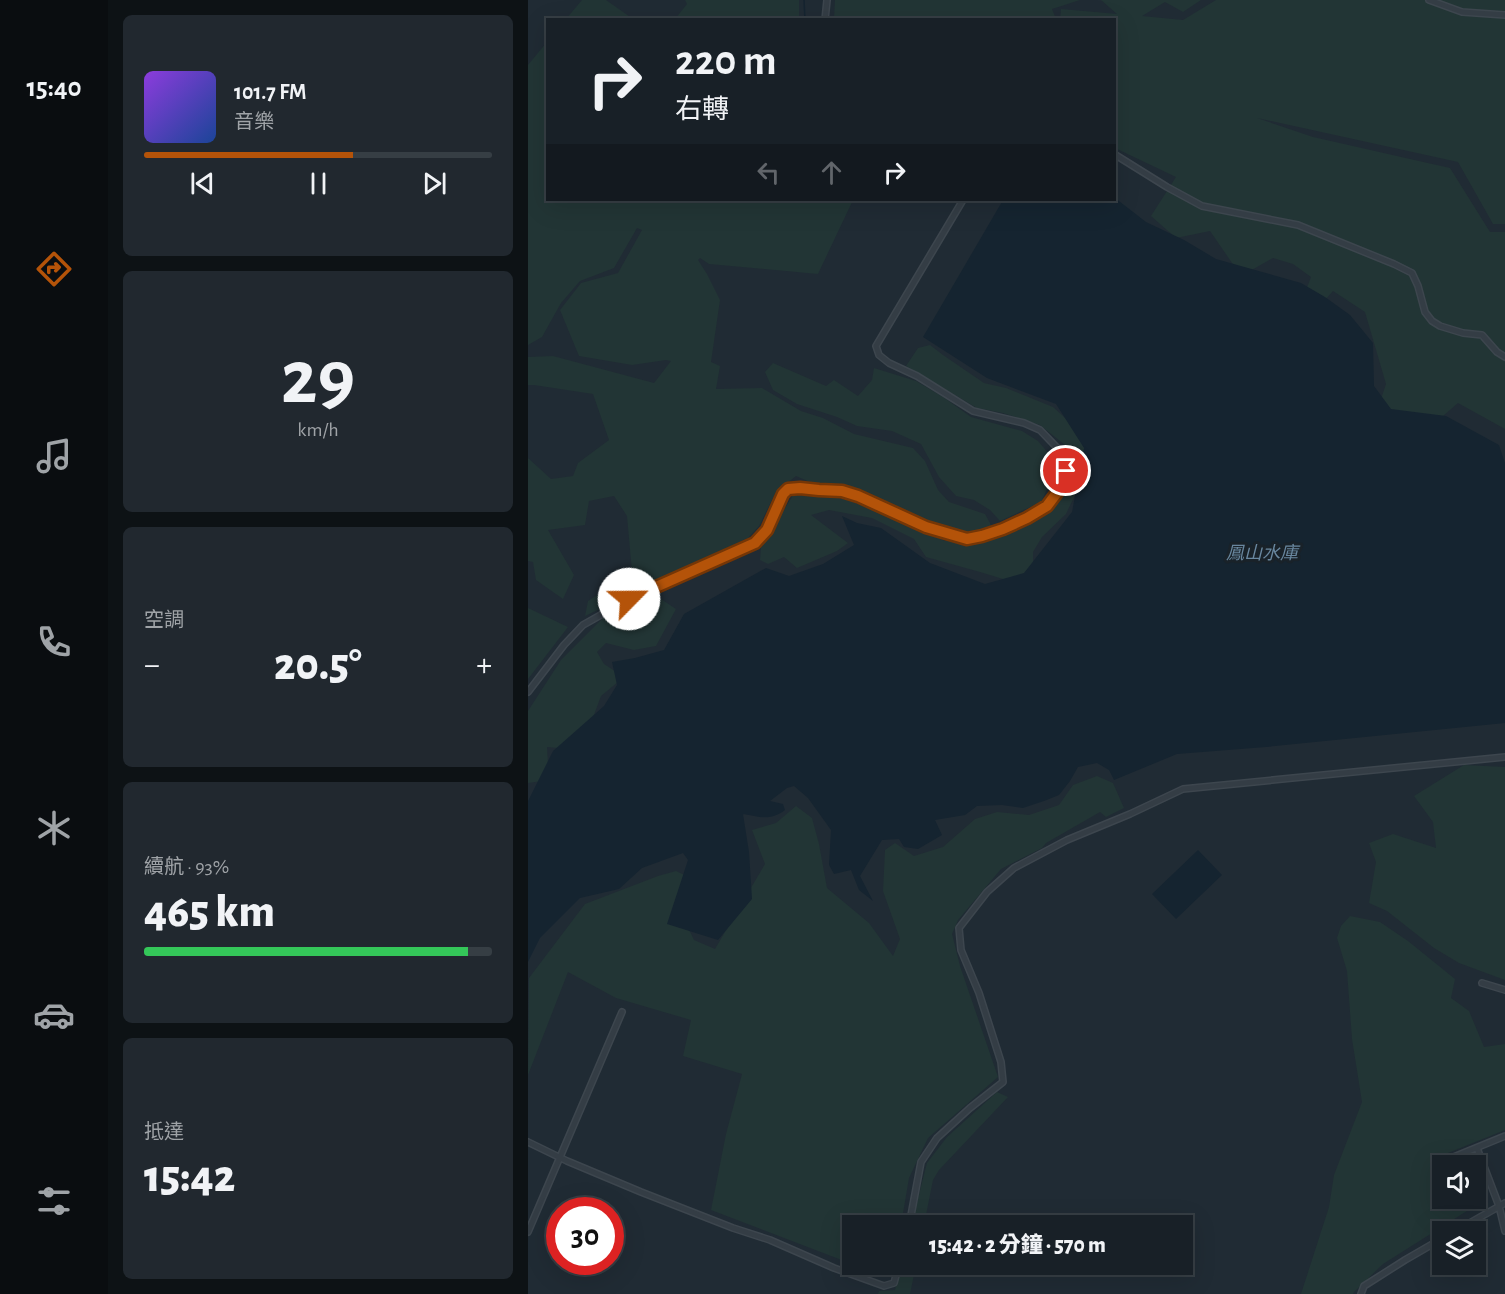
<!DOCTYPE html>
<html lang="zh-TW">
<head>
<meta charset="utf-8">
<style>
	body { margin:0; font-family:"Alegreya Sans","Noto Sans TC",sans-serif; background:#21282f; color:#f1f3f6; height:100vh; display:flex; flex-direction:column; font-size:22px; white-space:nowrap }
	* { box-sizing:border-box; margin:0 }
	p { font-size:20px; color:#9fa3a7 }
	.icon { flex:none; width:33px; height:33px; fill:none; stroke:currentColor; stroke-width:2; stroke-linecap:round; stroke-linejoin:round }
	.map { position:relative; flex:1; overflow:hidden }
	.panel { display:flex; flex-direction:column; gap:15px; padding:15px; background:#0d1215; width:420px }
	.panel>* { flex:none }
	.banner { position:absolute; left:18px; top:18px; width:570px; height:183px; border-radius:0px; box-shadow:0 6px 24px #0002,0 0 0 2px #363e44; background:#182027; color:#f1f3f6; overflow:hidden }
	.fabs { position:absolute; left:904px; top:1155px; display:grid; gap:12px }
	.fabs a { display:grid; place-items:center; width:54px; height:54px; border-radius:0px; background:#182027; box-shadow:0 6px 24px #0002,0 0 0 2px #363e44; font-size:30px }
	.speed { position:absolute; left:18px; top:1197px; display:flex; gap:12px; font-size:30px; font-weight:700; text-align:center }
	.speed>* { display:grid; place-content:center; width:78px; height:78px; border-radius:50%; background:#182027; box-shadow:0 6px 24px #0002,0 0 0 2px #363e44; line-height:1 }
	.speed .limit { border:9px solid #d22; background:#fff; color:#111 }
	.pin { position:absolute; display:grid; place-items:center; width:51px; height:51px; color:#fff; margin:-26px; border:3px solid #fff; border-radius:50%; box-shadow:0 2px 6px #0007 }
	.me { position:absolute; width:66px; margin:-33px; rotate:67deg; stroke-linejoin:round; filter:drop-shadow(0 0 4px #0008) }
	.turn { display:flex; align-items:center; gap:21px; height:126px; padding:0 30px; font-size:27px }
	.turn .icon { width:78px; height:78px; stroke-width:2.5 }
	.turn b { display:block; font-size:42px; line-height:51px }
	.lanes { display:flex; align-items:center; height:57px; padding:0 30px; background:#0003; justify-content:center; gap:30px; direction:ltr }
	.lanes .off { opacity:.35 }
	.big { font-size:45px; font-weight:800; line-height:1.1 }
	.panel .card { flex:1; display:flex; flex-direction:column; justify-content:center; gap:9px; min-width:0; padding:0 21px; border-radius:9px; background:#21282f }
	.panel .dial { align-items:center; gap:0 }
	.dial b { font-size:78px; line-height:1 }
	.song { display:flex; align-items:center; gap:18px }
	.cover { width:72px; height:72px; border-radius:9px; background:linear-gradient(135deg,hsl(270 70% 55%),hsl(220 70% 35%)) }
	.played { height:6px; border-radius:3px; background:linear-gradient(90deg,#b45309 60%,#363e44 60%) }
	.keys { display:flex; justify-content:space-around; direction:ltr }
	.heat { display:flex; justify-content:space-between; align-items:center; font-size:33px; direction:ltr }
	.charge { height:9px; border-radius:4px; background:linear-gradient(90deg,#34c759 93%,#363e44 0) }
	.trip { position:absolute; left:314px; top:1215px; width:351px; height:60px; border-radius:0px; background:#182027; box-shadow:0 6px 24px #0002,0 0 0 2px #363e44; font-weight:800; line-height:60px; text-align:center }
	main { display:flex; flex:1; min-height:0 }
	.menu { display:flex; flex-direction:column; width:108px; justify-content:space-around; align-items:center; background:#0a0d10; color:#9fa3a7 }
	.menu .icon { width:42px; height:42px }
	.menu .current { color:#b45309 }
	.menu b { font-size:27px; color:#f1f3f6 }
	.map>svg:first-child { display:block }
	.green { fill:#223535 }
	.water { fill:#152430 }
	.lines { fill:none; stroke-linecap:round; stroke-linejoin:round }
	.stream { stroke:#152430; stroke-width:1.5 }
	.street-casing { stroke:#3d464e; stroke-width:8 }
	.street { stroke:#343d45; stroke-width:5 }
	.route-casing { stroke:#753606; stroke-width:15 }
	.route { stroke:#b45309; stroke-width:10 }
	.labels { text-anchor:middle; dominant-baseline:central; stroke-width:6; stroke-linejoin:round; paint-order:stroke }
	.water-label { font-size:18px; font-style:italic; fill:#69879f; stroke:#192229 }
</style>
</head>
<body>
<main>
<nav class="menu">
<b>15:40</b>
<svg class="icon current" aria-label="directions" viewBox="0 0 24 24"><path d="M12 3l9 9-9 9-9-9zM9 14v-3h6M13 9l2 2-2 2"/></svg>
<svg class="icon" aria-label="music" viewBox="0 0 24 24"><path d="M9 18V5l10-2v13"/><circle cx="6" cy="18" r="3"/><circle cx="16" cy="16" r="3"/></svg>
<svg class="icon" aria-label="phone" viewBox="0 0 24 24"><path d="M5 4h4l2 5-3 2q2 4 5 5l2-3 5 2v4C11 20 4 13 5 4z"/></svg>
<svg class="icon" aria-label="climate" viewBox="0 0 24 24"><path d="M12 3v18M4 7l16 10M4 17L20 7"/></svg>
<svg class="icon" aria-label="car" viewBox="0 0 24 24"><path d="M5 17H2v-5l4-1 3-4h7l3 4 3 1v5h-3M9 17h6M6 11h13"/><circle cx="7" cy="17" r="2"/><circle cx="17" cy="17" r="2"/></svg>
<svg class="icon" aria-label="filters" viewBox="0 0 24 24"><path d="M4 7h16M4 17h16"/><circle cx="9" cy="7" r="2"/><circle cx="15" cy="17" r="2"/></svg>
</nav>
<section class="panel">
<div class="card">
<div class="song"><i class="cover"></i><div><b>101.7 FM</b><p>音樂</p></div></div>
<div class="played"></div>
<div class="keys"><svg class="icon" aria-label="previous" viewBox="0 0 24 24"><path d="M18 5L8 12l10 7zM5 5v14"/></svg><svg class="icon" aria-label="pause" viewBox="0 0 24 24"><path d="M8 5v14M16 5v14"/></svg><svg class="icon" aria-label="next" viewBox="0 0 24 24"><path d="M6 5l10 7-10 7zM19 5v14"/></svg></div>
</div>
<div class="card dial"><b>29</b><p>km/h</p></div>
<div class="card"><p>空調</p>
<div class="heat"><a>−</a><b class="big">20.5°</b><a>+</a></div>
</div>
<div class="card"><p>續航 · 93%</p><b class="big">465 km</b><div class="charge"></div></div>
<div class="card"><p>抵達</p><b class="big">15:42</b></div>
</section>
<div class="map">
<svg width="977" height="1294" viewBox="0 0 977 1294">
	<rect width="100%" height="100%" fill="#202b34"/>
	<path class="green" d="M54,0H78L105,19H38Z
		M157,0H271V19H147L159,4Z
		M307,0H552L524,9L528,19H306Z
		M573,0H673L655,12L637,2L614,16L655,20L688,0H977V224H965L930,162L729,118L785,137L922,168L962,232H977V429L930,403L915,416L867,413L851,405L858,384L837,312L805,291L796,301L772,306L783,277L765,264L745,258L713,276L682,231L648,238L623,216L648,177L587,148L586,20H532L533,9L589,14Z
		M19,42L20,200H325L290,274L181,264L172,258L170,260L179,274L192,300L183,362L192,366L188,389L234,388L273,411L295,418L326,434L385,448L397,461L410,490L421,502L457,514L462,523L464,530L439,535L406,526L370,509L325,492L298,484L282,482L268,476L248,492L231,526L220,538L57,616L60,601L104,572L99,516L86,496L61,501L57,525L20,530L46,575L35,599L8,580L5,562L0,561V458L23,479L45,476L50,463L81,440L65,394L6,385H0V357L25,356L126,383L143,361L138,360L104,365L51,356L32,310L53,283L90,273L114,230L109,228L86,268L52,281L33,303L14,337L0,345V65Z
		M402,345L415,355L456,383L478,388L525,407L556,435L558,472L538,514L514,537L505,552V575L485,582L452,572L398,557L386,539L344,518L301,510L283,515L320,543L309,551L269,568L256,557L240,564L232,560L233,547L267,492L309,497L344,508L417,541H449L503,521L531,502L543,481L542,449L512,425L475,413L449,408L378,366L390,348Z
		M245,363L298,386L306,380L330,396L344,380L346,368L388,381L415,397L443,417L494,431L510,441L521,454L524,464L523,481L513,502L472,521L462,510L446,500L428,496L411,477L393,444L364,431L329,426L309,417L269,404L245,390L237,372Z
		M127,595L148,609L128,646L106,650L78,643L69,652L76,664L96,677L73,696L53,750L19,747L21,780L0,783V711L33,660L76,617Z
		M0,608L40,627L0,679Z
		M936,765L977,767V980L931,963L906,948L859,911L841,903L848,862L841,843L865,834L908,848L905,822L886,796Z
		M569,776L585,783L596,808L578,817L572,812L518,843L514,848L473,869L430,920L424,934L432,966L470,1077L400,1138L381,1178L373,1225L324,1226V1264L183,1210L198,1134L214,1074L155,1056L163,1020L88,998L40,972L0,1075L1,978L57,904L130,876L148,871L165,879L152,911L166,940L187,949L237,864L224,830L248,823L268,806L284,818L291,844L299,888L341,923L365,956L372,939L355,891L357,850L367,843L386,856L415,847L447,819L469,812L501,815L531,805L545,785Z
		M822,916L852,922L880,941L927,979L923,998L941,1011L956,1047L977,1044V1130L905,1159L915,1169V1198L939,1199L942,1209L855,1264L826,1292L825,1294H773L801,1207L806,1175L834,1102L824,1039L819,971L809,938L813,926Z
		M469,1092L480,1097L411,1170L405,1180L396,1225L383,1226L399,1163L419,1137Z
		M373,1265H388L382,1294H350L351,1291L367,1290Z"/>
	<path class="water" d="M587,198L618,222L656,240L688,259L773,283L797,297L822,315L845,343L846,386L863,409L918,416L971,445L977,463V723L738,747L649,754L586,780L581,770L569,763L550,767L542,781L531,795L516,801L495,808L474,805L449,806L437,815L407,820L414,835L390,849L376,847L371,839L354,840L332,876L345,901L331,890L323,870L306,874L301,865L303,830L280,798L266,786L259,788L242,801L255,804L257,810C242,821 232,817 215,814L221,852L224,899L190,940L139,924L160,860L155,853L114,868L91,889L52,898L12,938L0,962V801L25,751L76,706L89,685L84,662L107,658L136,650L156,614L238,568L261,576L295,564L326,545L314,516L329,523L353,528L402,563L457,584L496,573L544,512L556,448L528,404L459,378L395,337L475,200H586Z
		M670,850L694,875L648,919L624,894Z"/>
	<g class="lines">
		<path class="stream" d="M276,0L277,20"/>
		<defs>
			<path id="street" d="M901,0L934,12L977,15
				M297,20L299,0
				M586,154L639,187L674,206L770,225L866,264L884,273L890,286L897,312L904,321L912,326L935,333L954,335L969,352L977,357
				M0,692L36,645L55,625L101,599L227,543L239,530L255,493L260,489L272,488L291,490L314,491L330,496L398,527L439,539L454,536L468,532L499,518L518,506L534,486L538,471L536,455L512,430L496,423L445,411L389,376L361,363L351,355L348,346L435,200
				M954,983L977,990
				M0,1142L39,1161L113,1192L205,1228L242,1240L306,1268L356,1286L366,1283L371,1264
				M949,1148L971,1206L977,1231
				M911,1163L977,1136
				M381,1226L393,1162L409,1138L442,1108L475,1082L473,1062L451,993L433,950L431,928L459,892L486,868L539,840L602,814L655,789L977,757
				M0,1232L94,1012
				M926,1232L977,1203
				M833,1294L836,1286L877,1260L915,1238"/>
		</defs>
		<use href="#street" class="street-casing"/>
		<use href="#street" class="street"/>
	</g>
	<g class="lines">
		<defs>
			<path id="route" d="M101,599L227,543L239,530L255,494L260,489L272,488L291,490L314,491L330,496L398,527L439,539L454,536L475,529L499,518L519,506L534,486L538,471"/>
		</defs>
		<use href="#route" class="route-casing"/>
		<use href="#route" class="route"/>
	</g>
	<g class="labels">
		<g class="water-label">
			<text x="734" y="554">鳳山水庫</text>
		</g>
	</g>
</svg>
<div class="fabs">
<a><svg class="icon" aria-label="sound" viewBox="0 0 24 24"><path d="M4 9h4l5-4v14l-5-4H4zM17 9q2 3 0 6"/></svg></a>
<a><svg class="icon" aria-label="layers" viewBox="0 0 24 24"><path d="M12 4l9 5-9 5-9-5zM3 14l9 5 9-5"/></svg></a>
</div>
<div class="speed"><div class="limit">30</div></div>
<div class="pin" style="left:538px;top:471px;background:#d93025"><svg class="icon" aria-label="arrive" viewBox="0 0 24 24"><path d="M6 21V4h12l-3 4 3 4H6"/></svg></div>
<svg class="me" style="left:101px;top:599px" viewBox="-20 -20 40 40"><circle r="19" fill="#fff"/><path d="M0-13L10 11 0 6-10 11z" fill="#b45309"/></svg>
<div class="trip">15:42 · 2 分鐘 · 570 m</div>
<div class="banner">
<div class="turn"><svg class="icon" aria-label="right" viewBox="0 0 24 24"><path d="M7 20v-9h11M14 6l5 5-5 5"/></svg><div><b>220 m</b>右轉</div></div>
<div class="lanes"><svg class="icon off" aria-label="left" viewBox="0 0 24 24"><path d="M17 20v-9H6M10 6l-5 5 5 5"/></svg><svg class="icon off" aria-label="ahead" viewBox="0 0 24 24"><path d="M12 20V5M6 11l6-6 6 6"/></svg><svg class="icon" aria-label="right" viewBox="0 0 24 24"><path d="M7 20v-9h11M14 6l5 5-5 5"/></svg></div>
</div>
</div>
</main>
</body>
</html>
